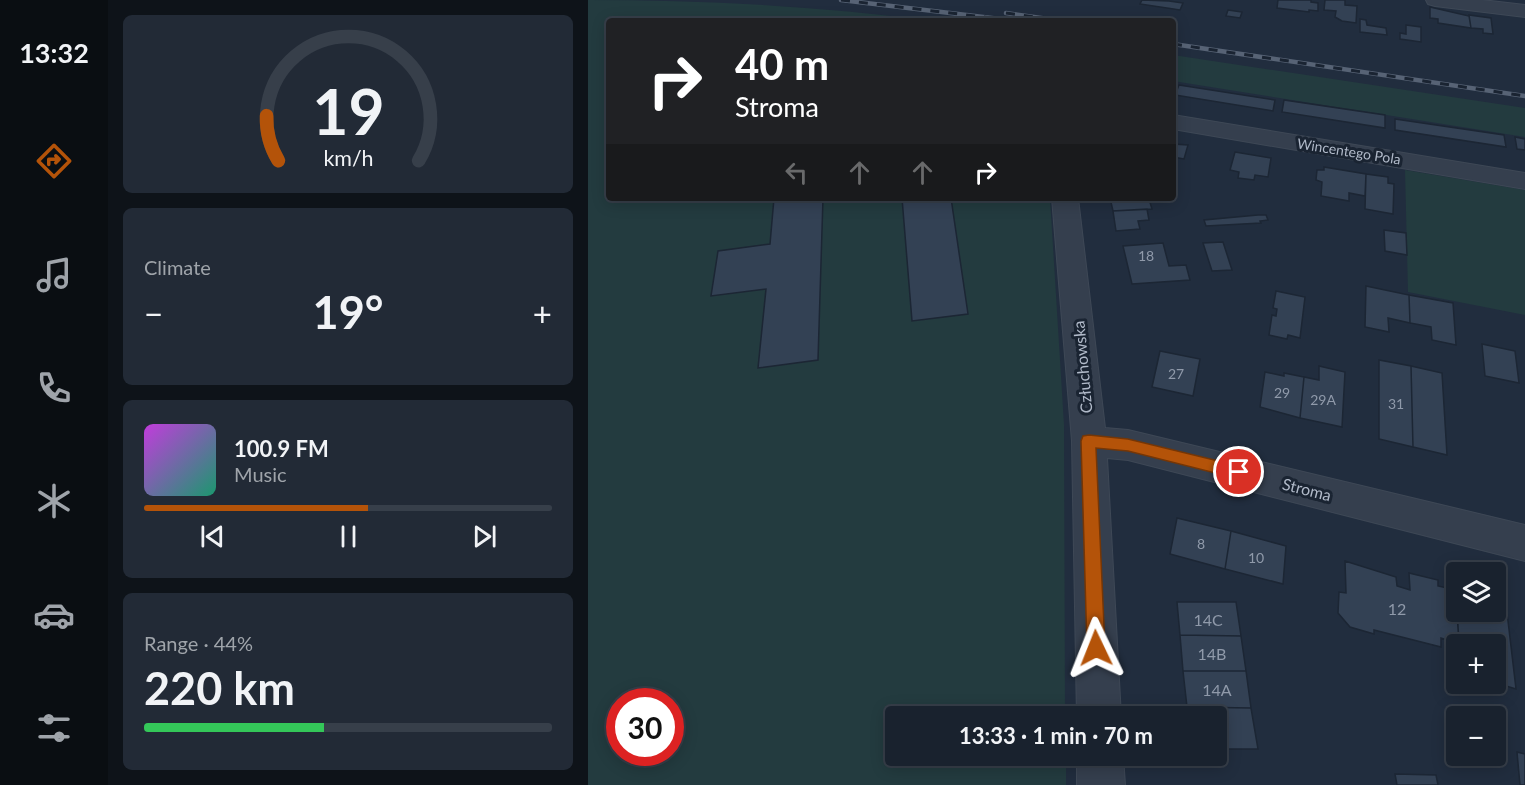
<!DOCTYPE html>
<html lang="en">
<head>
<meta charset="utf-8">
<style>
	body { margin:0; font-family:Lato,sans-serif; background:#222a36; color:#f1f3f6; height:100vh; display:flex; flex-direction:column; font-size:22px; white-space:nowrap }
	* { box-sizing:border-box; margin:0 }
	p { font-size:20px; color:#9fa4aa }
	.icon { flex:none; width:33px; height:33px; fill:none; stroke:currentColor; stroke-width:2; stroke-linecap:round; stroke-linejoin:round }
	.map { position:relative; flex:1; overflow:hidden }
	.details { display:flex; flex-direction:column; gap:15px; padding:15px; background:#0e1319; width:480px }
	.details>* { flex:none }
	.guide { position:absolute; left:18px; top:18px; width:570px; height:183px; border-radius:6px; box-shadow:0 3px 15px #0003,0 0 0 2px #373f4a; background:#202124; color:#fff; overflow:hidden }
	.controls { position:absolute; left:858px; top:562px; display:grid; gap:12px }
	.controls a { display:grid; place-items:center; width:60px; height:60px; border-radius:6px; background:#19222e; box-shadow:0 3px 15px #0003,0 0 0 2px #373f4a; font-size:30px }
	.speed { position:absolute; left:18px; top:688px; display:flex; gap:12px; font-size:30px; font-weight:700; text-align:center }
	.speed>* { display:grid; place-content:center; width:78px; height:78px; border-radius:50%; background:#19222e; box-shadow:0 3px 15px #0003,0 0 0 2px #373f4a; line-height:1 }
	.speed .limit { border:9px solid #d22; background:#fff; color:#111 }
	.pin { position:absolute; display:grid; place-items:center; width:51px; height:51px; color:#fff; margin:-26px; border:3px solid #fff; border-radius:50%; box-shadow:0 2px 6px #0007 }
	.me { position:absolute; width:66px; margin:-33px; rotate:358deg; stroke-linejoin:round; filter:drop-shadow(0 0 4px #0008) }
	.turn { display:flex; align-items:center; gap:21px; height:126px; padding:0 30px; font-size:27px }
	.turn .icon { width:78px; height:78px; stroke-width:2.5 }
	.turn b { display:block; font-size:42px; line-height:51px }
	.lanes { display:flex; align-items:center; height:57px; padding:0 30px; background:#0003; justify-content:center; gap:30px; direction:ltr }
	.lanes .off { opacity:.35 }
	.big { font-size:45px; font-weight:700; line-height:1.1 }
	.details .widget { flex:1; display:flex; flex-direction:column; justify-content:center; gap:9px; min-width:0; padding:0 21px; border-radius:9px; background:#222a36 }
	.details .dial { align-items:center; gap:0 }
	.dial svg { height:156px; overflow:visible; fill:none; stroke:#373f4a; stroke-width:7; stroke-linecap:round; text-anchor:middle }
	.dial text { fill:#f1f3f6; stroke:none }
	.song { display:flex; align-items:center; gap:18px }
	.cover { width:72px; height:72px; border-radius:9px; background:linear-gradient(135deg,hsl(290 70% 55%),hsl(160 70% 35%)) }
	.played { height:6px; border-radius:3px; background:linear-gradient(90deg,#b45309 55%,#373f4a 55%) }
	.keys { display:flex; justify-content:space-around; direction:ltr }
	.heat { display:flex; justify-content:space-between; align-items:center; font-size:33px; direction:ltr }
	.charge { height:9px; border-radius:4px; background:linear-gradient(90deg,#34c759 44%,#373f4a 0) }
	.trip { position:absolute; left:297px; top:706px; width:342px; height:60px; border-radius:6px; background:#19222e; box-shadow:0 3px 15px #0003,0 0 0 2px #373f4a; font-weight:700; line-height:60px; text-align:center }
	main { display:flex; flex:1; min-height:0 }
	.menu { display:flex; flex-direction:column; width:108px; justify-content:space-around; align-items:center; background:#0a0e12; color:#9fa4aa }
	.menu .icon { width:42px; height:42px }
	.menu .selected { color:#b45309 }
	.menu b { font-size:27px; color:#f1f3f6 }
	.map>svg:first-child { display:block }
	.green { fill:#233b3f; fill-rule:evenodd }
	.building { fill:#334154; stroke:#1c2634; stroke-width:1.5 }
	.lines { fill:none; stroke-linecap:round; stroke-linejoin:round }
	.minor-casing { stroke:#3e4856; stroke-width:2 }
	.minor { fill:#353f4e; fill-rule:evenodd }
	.rail-casing { stroke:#576375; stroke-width:4.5 }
	.rail { stroke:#1a2432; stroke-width:3; stroke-dasharray:9; stroke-linecap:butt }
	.route { fill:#b45309; stroke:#753606; stroke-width:1.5 }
	.labels { text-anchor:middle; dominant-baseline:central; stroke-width:6; stroke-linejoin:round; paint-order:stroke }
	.far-street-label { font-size:14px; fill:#b1bac9; stroke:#1a2432 }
	.number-label { font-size:14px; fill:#909aaa }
	.street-label { font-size:16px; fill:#b1bac9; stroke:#1a2432 }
	.near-number-label { font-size:16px; fill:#909aaa }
</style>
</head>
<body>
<main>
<nav class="menu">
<b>13:32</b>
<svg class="icon selected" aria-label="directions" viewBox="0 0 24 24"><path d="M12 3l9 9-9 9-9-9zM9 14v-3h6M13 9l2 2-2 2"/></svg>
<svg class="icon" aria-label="music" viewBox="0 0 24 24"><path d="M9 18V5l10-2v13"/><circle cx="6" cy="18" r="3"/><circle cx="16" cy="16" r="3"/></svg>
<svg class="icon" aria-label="phone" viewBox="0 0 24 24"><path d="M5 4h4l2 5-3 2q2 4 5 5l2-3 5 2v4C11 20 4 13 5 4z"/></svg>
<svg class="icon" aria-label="climate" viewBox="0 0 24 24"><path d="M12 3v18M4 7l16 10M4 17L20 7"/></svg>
<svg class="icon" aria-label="car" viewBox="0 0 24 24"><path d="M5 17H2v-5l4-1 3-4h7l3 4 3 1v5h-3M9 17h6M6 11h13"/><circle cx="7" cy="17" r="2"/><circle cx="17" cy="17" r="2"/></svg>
<svg class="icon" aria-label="filters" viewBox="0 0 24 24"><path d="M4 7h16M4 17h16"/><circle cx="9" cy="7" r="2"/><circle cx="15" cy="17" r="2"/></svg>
</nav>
<section class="details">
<div class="widget dial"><svg viewBox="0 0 100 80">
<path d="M14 69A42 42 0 1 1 86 69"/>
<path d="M14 69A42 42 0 0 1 8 46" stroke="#b45309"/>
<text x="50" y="56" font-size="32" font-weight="700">19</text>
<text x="50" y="72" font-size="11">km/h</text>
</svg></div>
<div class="widget"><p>Climate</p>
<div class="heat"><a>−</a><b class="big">19°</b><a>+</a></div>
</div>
<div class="widget">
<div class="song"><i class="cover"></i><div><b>100.9 FM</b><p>Music</p></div></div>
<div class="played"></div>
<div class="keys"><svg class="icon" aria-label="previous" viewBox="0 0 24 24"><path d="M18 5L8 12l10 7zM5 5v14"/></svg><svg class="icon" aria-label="pause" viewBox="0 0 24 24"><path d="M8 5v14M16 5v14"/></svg><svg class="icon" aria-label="next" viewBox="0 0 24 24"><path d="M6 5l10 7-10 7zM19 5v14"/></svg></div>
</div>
<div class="widget"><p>Range · 44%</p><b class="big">220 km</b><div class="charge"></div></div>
</section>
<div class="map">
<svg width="937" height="785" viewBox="0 0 937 785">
	<rect width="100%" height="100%" fill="#212d3e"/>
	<path class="green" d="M0,0C116,0 231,6 346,21H21V198H462L476,425L477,717H308V756H478V785H0ZM32,702H82V753H32Z
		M585,55L937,108V137L585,81Z
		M817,170L937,190V315L820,292Z"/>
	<path class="building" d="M554,0L581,1L595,3L592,10L552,4Z
		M690,0H723V2L730,3V11L721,10V12L689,8Z
		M737,0H757V5L769,6L768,23L754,21L747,17L748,11L736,10Z
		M842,7L881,16L883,28L850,23V19L842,18Z
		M640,10L654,12L652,18L638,16Z
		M881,15L903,18L905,34L895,33V29L883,28Z
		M772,19L778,20L779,25L798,28L799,35L772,32Z
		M818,25L833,27V42L812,39V33L818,34Z
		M591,85L687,100L685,111L587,95Z
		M696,100L797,115V128L694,112Z
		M807,119L916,135L918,147L807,130Z
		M927,137L937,139V150L929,149Z
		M585,144L600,145L596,159L585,157Z
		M647,152L683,158L680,177L667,175L666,180L650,178L651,172L642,170Z
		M736,167L778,174L777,196L761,193V201L733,196L734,182L728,180L729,170H736Z
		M778,174L800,177V183L806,184L805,214L777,209Z
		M186,198H235L230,360L170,368L178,289L123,296L130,251L182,244Z
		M314,198H363L380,314L324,321Z
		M522,198L561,199L564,209L525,211Z
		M559,209L561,220L550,221L552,229L528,231L525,211Z
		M670,215H678L680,220L672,221L673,223L618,226L616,220Z
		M796,230L818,233L819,255L797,251Z
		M635,242L644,270L624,271L615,243Z
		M575,243L581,266L598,265L602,280L544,284L535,246Z
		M778,286L821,295L822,323L800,318L801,332L777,327Z
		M688,291L717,297L712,338L700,335L699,339L681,335L684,315L688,316L689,309L685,308Z
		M821,295L865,303L868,345L844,340L843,327L822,323Z
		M894,344L927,351L931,383L897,376Z
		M572,351L612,359L605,396L564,387Z
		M791,360L823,366L825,447L791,439Z
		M731,366L757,372L754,427L712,418L716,377L731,380Z
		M823,366L854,373L859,455L825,447Z
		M677,372L696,376V373L716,377L712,418L672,407Z
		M589,518L643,531L637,569L582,554Z
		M643,531L698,546L695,584L637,569Z
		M757,561L808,577L809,586L822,590L821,573L850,580V586L868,590L871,644L853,638V647L786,630V634L762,627L750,613L751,592L758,593Z
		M908,601L918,604L928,689L908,683V645L871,644L869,612H908Z
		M589,602H648L653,636L592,635Z
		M592,635L653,636L658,671H595Z
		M595,671H658L663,708L599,707Z
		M599,707L663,708L670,749H628V717H600Z
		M929,752L937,754V785H932Z
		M807,774L848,775L850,785H809Z"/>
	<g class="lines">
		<defs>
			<path id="minor" d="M838,0H894L937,5V17L847,6L840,4Z
				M585,115L937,173V189L585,129Z
				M464,198H490L517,428L540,430L937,525V561L540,460L519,458L533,717H489L484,441Z
				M489,756H535L537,785H489Z"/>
		</defs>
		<use href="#minor" class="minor-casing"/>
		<use href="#minor" class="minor"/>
		<defs>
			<path id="rail" d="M253,0L429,21
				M418,13L475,21
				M585,44L937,96"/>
		</defs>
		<use href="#rail" class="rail-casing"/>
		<use href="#rail" class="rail"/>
	</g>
	<path class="route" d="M501,435L540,439L651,466L656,468L658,472L656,477L651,479L540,451L508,448L517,648L514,654L508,657L502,654L499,648L493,441L495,436Z"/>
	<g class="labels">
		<g class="far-street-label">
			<text transform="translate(761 151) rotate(9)">Wincentego Pola</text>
		</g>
		<g class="number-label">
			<text x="558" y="255">18</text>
			<text x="588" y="373">27</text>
			<text x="694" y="392">29</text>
			<text x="735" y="399">29A</text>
			<text x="808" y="403">31</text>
			<text x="613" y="543">8</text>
			<text x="668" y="557">10</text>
		</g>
		<g class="street-label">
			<text transform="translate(494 367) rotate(-95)">Człuchowska</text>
			<text transform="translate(719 489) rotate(14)">Stroma</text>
		</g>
		<g class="near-number-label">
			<text x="809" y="608">12</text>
			<text x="620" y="619">14C</text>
			<text x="624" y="653">14B</text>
			<text x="629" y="689">14A</text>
		</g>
	</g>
</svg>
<div class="controls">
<a><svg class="icon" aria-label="layers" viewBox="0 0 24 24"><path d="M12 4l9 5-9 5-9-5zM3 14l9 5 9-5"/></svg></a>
<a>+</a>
<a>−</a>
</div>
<div class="speed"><div class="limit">30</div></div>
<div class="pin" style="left:651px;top:472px;background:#d93025"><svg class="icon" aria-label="arrive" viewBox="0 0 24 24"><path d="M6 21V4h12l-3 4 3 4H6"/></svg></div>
<svg class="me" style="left:508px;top:648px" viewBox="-20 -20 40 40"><path d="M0-17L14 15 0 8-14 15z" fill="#b45309" stroke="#fff" stroke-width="4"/></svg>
<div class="trip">13:33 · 1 min · 70 m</div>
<div class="guide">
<div class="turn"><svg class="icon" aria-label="right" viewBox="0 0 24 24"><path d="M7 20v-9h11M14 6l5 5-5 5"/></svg><div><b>40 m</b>Stroma</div></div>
<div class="lanes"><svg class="icon off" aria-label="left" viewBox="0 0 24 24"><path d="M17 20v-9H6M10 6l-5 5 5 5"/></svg><svg class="icon off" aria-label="ahead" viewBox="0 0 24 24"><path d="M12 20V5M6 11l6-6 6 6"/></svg><svg class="icon off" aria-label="ahead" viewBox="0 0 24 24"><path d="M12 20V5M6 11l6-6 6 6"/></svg><svg class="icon" aria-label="right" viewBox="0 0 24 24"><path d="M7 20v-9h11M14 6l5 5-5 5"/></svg></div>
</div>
</div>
</main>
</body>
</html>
